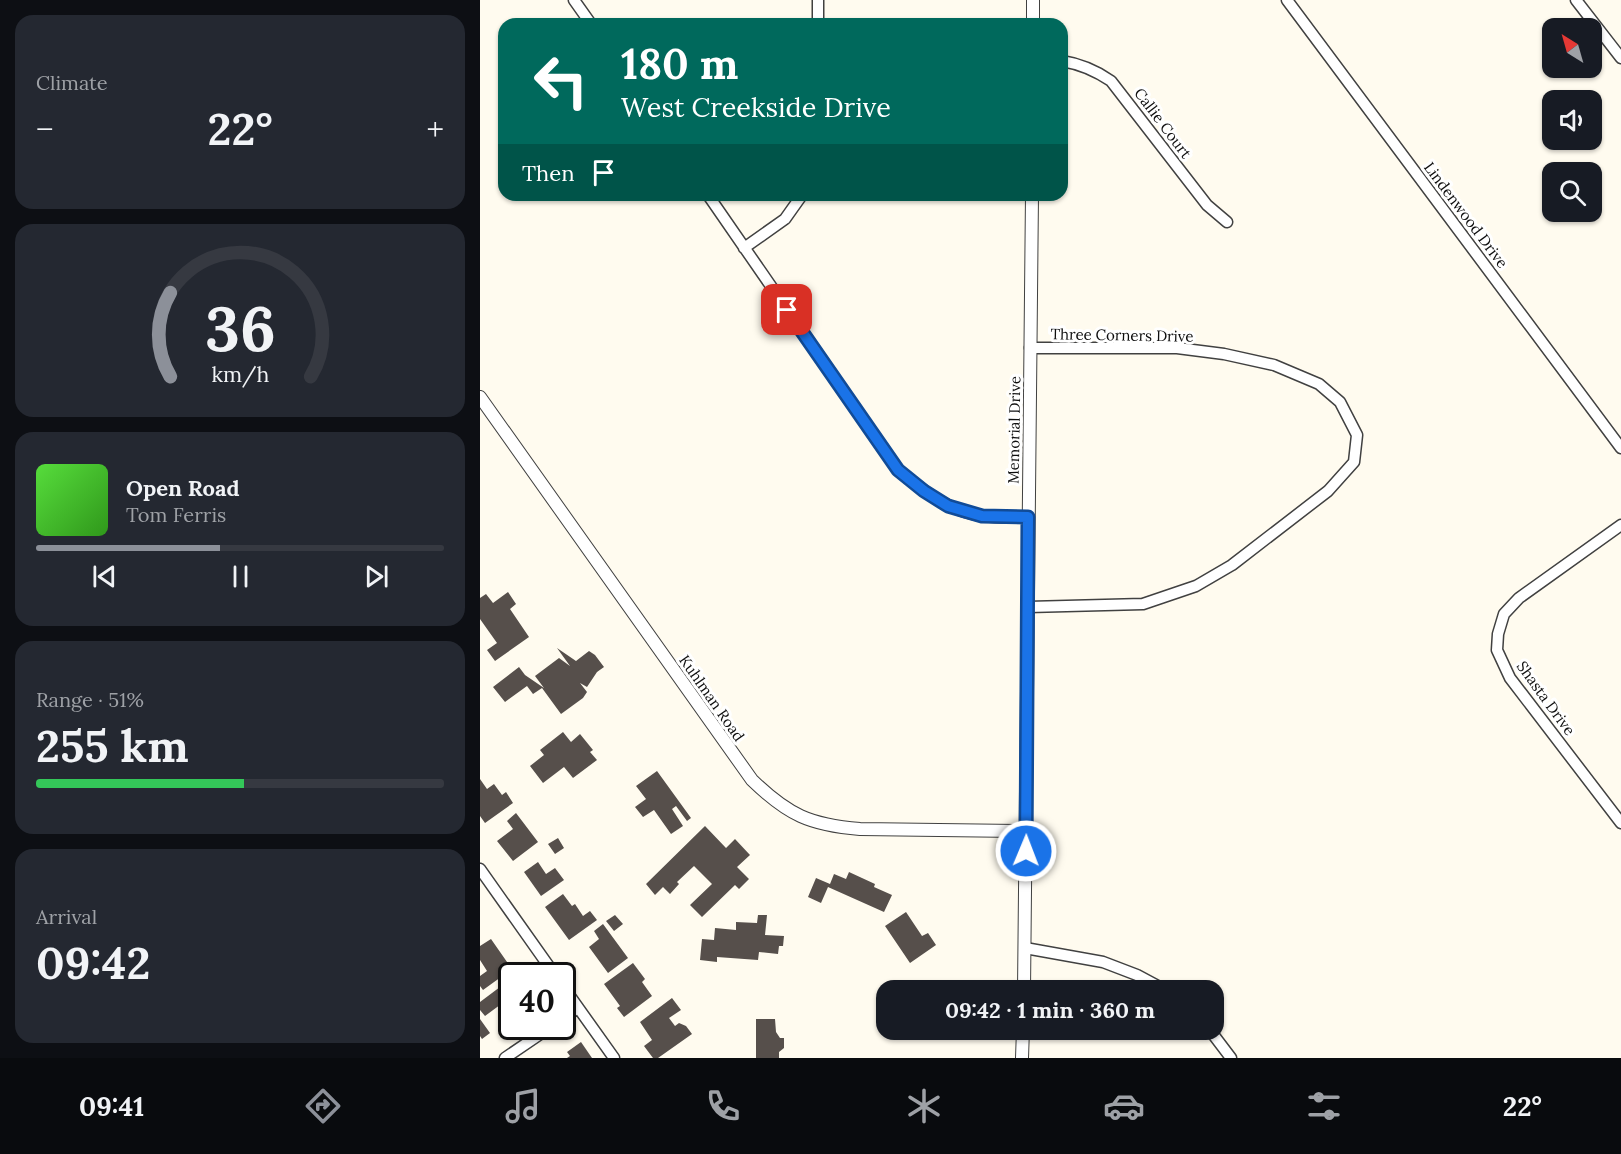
<!DOCTYPE html>
<html lang="en">
<head>
<meta charset="utf-8">
<style>
	body { margin:0; font-family:Lora,serif; background:#242831; color:#f1f3f6; height:100vh; display:flex; flex-direction:column; font-size:22px; white-space:nowrap }
	* { box-sizing:border-box; margin:0 }
	p { font-size:20px; color:#9ea1a6 }
	.icon { flex:none; width:33px; height:33px; fill:none; stroke:currentColor; stroke-width:2; stroke-linecap:round; stroke-linejoin:round }
	.map { position:relative; flex:1; overflow:hidden }
	.side { display:flex; flex-direction:column; gap:15px; padding:15px; background:#0d0f14; width:480px }
	.side>* { flex:none }
	.top-card { position:absolute; left:18px; top:18px; width:570px; height:183px; border-radius:18px; box-shadow:0 2px 4px #0004; background:#00695c; color:#fff; overflow:hidden }
	.needle { width:39px; rotate:323deg }
	.tools { position:absolute; left:1062px; top:18px; display:grid; gap:12px }
	.tools a { display:grid; place-items:center; width:60px; height:60px; border-radius:12px; background:#171b24; box-shadow:0 2px 4px #0004; font-size:30px }
	.speed { position:absolute; left:18px; top:962px; display:flex; gap:12px; font-size:30px; font-weight:700; text-align:center }
	.speed>* { display:grid; place-content:center; width:78px; height:78px; border-radius:50%; background:#171b24; box-shadow:0 2px 4px #0004; line-height:1 }
	.speed .limit { border:3px solid #111; border-radius:9px; background:#fff; color:#111 }
	.pin { position:absolute; display:grid; place-items:center; width:51px; height:51px; color:#fff; margin:-26px; border-radius:12px; box-shadow:0 3px 9px #0006 }
	.me { position:absolute; width:66px; margin:-33px; rotate:1deg; stroke-linejoin:round; filter:drop-shadow(0 0 4px #0008) }
	.turn { display:flex; align-items:center; gap:21px; height:126px; padding:0 24px; font-size:27px }
	.turn .icon { width:78px; height:78px; stroke-width:2.5 }
	.turn b { display:block; font-size:42px; line-height:51px }
	.then { display:flex; align-items:center; height:57px; padding:0 24px; background:#0003; gap:12px; font-size:22px }
	.big { font-size:45px; font-weight:700; line-height:1.1 }
	.side .card { flex:1; display:flex; flex-direction:column; justify-content:center; gap:9px; min-width:0; padding:0 21px; border-radius:18px; background:#242831 }
	.side .dial { align-items:center; gap:0 }
	.dial svg { height:156px; overflow:visible; fill:none; stroke:#363941; stroke-width:7; stroke-linecap:round; text-anchor:middle }
	.dial text { fill:#f1f3f6; stroke:none }
	.song { display:flex; align-items:center; gap:18px }
	.cover { width:72px; height:72px; border-radius:9px; background:linear-gradient(135deg,hsl(110 70% 55%),hsl(110 70% 35%)) }
	.played { height:6px; border-radius:3px; background:linear-gradient(90deg,#8c9099 45%,#363941 45%) }
	.keys { display:flex; justify-content:space-around; direction:ltr }
	.heat { display:flex; justify-content:space-between; align-items:center; font-size:33px; direction:ltr }
	.charge { height:9px; border-radius:4px; background:linear-gradient(90deg,#34c759 51%,#363941 0) }
	.trip { position:absolute; left:396px; top:980px; width:348px; height:60px; border-radius:18px; background:#171b24; box-shadow:0 2px 4px #0004; font-weight:700; line-height:60px; text-align:center }
	.dock { display:flex; height:96px; justify-content:space-around; align-items:center; background:#090b0e; color:#9ea1a6 }
	.dock .icon { width:42px; height:42px }
	.dock .selected { color:#8c9099 }
	.dock b { font-size:27px; color:#f1f3f6 }
	main { display:flex; flex:1; min-height:0 }
	.map>svg:first-child { display:block }
	.building { fill:#564f4b }
	.lines { fill:none; stroke-linecap:round; stroke-linejoin:round }
	.minor-casing { stroke:#414141; stroke-width:13 }
	.tertiary-casing { stroke:#414141; stroke-width:14 }
	.minor { stroke:#fff; stroke-width:10 }
	.tertiary { stroke:#fff; stroke-width:12 }
	.route-casing { stroke:#114b97; stroke-width:15 }
	.route { stroke:#1a73e8; stroke-width:10 }
	.labels { text-anchor:middle; dominant-baseline:central; stroke-width:6; stroke-linejoin:round; paint-order:stroke }
	.street-label { font-size:15px; fill:#0e0e0e; stroke:#fff }
</style>
</head>
<body>
<main>
<section class="side">
<div class="card"><p>Climate</p>
<div class="heat"><a>−</a><b class="big">22°</b><a>+</a></div>
</div>
<div class="card dial"><svg viewBox="0 0 100 80">
<path d="M14 69A42 42 0 1 1 86 69"/>
<path d="M14 69A42 42 0 0 1 14 26" stroke="#8c9099"/>
<text x="50" y="56" font-size="32" font-weight="700">36</text>
<text x="50" y="72" font-size="11">km/h</text>
</svg></div>
<div class="card">
<div class="song"><i class="cover"></i><div><b>Open Road</b><p>Tom Ferris</p></div></div>
<div class="played"></div>
<div class="keys"><svg class="icon" aria-label="previous" viewBox="0 0 24 24"><path d="M18 5L8 12l10 7zM5 5v14"/></svg><svg class="icon" aria-label="pause" viewBox="0 0 24 24"><path d="M8 5v14M16 5v14"/></svg><svg class="icon" aria-label="next" viewBox="0 0 24 24"><path d="M6 5l10 7-10 7zM19 5v14"/></svg></div>
</div>
<div class="card"><p>Range · 51%</p><b class="big">255 km</b><div class="charge"></div></div>
<div class="card"><p>Arrival</p><b class="big">09:42</b></div>
</section>
<div class="map">
<svg width="1141" height="1058" viewBox="0 0 1141 1058">
	<rect width="100%" height="100%" fill="#fffbef"/>
	<path class="building" d="M28,592L36,604L30,609L49,637L15,661L7,650L17,643L0,619V598L6,594L13,603Z
		M77,648L96,661L109,651L115,655L124,667L117,672L107,687L100,683L107,692L103,698L81,714L62,688L53,694L47,686L25,702L13,687L39,667L45,675L64,688L55,676L79,658L90,666Z
		M83,732L91,742L100,734L113,750L110,752L117,760L93,778L84,767L63,783L50,766L64,755L60,750Z
		M177,771L211,818L207,821L196,806L192,809L203,826L191,834L174,810L163,817L155,807L166,799L156,786Z
		M0,779L7,789L14,784L22,795L26,792L33,803L5,823L0,816Z
		M36,813L58,842L33,861L17,841L33,829L27,821Z
		M225,826L246,848L255,839L270,855L257,867L269,879L259,889L255,885L222,917L210,905L232,884L214,866L197,882L199,884L190,894L183,887L175,895L166,884Z
		M78,838L84,848L75,854L68,844Z
		M58,862L66,874L75,868L84,880L61,896L44,872Z
		M369,872L395,884L394,887L412,895L404,912L348,887L341,903L328,897L336,878L350,884L354,874L366,879Z
		M83,894L92,906L95,904L103,916L110,911L117,920L89,940L65,907Z
		M426,912L442,936L448,933L456,945L430,963L405,926Z
		M135,915L143,924L134,931L126,921Z
		M278,915H287L285,935L304,936L303,946H299L298,954L279,952L278,960L237,957V962L220,960L222,939L234,940L235,928L256,930V922L277,923Z
		M123,924L148,958L128,973L109,947L119,939L114,931Z
		M11,939L32,969L3,990L0,986V976L7,971L0,960V946Z
		M153,963L165,979L162,982L172,996L144,1017L137,1008L140,1006L124,984Z
		M32,978V1003L28,999L5,1016L0,1010V1002Z
		M192,998L201,1010L189,1018L195,1026L199,1023L206,1026L212,1034L178,1058H173L164,1046L172,1040L160,1022Z
		M0,1019L10,1033L2,1039L0,1036Z
		M276,1019H295L296,1032L300,1038H304V1048L299,1052V1058H276Z
		M101,1042L112,1058H87L90,1056L87,1052Z"/>
	<g class="lines">
		<defs>
			<path id="minor" d="M94,0L111,24
				M807,0L1141,448
				M1096,0L1141,58
				M338,24V0
				M582,61C601,64 615,70 631,81L727,205L747,222
				M228,195L418,470C443,491 471,513 505,516C519,518 534,517 548,517
				M264,248L305,219L322,195
				M1141,525L1039,598L1024,614L1018,634L1017,650L1030,678L1141,823
				M548,607L663,604L716,586L752,565L848,491L874,462L877,435L860,402L839,384L794,365L744,354L697,348H550
				M0,869L75,975
				M545,948L623,962L657,975L685,990
				M82,985L134,1058
				M82,1019L98,1008
				M729,1029L751,1058
				M25,1058L72,1026"/>
			<path id="tertiary" d="M553,0V24
				M0,397L272,780C308,815 330,825 380,829L546,831
				M544,990L552,195
				M542,1058L543,1029"/>
		</defs>
		<use href="#minor" class="minor-casing"/>
		<use href="#tertiary" class="tertiary-casing"/>
		<use href="#minor" class="minor"/>
		<use href="#tertiary" class="tertiary"/>
	</g>
	<g class="lines">
		<defs>
			<path id="route" d="M307,310L418,470L444,491L468,506L502,516L548,517L546,851"/>
		</defs>
		<use href="#route" class="route-casing"/>
		<use href="#route" class="route"/>
	</g>
	<g class="labels">
		<g class="street-label">
			<text transform="translate(683 123) rotate(53)">Callie Court</text>
			<text transform="translate(986 215) rotate(53)">Lindenwood Drive</text>
			<text transform="translate(642 335) rotate(1)">Three Corners Drive</text>
			<text transform="translate(534 430) rotate(-89)">Memorial Drive</text>
			<text transform="translate(232 698) rotate(55)">Kuhlman Road</text>
			<text transform="translate(1066 698) rotate(54)">Shasta Drive</text>
		</g>
	</g>
</svg>
<div class="tools">
<a><svg class="needle" viewBox="-14 -14 28 28"><path d="M0-13l5 13h-10z" fill="#e53935"/><path d="M0 13l5-13h-10z" fill="#9ea1a6"/></svg></a>
<a><svg class="icon" aria-label="sound" viewBox="0 0 24 24"><path d="M4 9h4l5-4v14l-5-4H4zM17 9q2 3 0 6"/></svg></a>
<a><svg class="icon" aria-label="search" viewBox="0 0 24 24"><circle cx="10" cy="10" r="6"/><path d="M15 15l6 6"/></svg></a>
</div>
<div class="speed"><div class="limit">40</div></div>
<div class="pin" style="left:307px;top:310px;background:#d93025"><svg class="icon" aria-label="arrive" viewBox="0 0 24 24"><path d="M6 21V4h12l-3 4 3 4H6"/></svg></div>
<svg class="me" style="left:546px;top:851px" viewBox="-20 -20 40 40"><circle r="17" fill="#1a73e8" stroke="#fff" stroke-width="3"/><path d="M0-11L8 9 0 5-8 9z" fill="#fff"/></svg>
<div class="trip">09:42 · 1 min · 360 m</div>
<div class="top-card">
<div class="turn"><svg class="icon" aria-label="left" viewBox="0 0 24 24"><path d="M17 20v-9H6M10 6l-5 5 5 5"/></svg><div><b>180 m</b>West Creekside Drive</div></div>
<div class="then">Then<svg class="icon" aria-label="arrive" viewBox="0 0 24 24"><path d="M6 21V4h12l-3 4 3 4H6"/></svg></div>
</div>
</div>
</main>
<nav class="dock">
<b>09:41</b>
<svg class="icon selected" aria-label="directions" viewBox="0 0 24 24"><path d="M12 3l9 9-9 9-9-9zM9 14v-3h6M13 9l2 2-2 2"/></svg>
<svg class="icon" aria-label="music" viewBox="0 0 24 24"><path d="M9 18V5l10-2v13"/><circle cx="6" cy="18" r="3"/><circle cx="16" cy="16" r="3"/></svg>
<svg class="icon" aria-label="phone" viewBox="0 0 24 24"><path d="M5 4h4l2 5-3 2q2 4 5 5l2-3 5 2v4C11 20 4 13 5 4z"/></svg>
<svg class="icon" aria-label="climate" viewBox="0 0 24 24"><path d="M12 3v18M4 7l16 10M4 17L20 7"/></svg>
<svg class="icon" aria-label="car" viewBox="0 0 24 24"><path d="M5 17H2v-5l4-1 3-4h7l3 4 3 1v5h-3M9 17h6M6 11h13"/><circle cx="7" cy="17" r="2"/><circle cx="17" cy="17" r="2"/></svg>
<svg class="icon" aria-label="filters" viewBox="0 0 24 24"><path d="M4 7h16M4 17h16"/><circle cx="9" cy="7" r="2"/><circle cx="15" cy="17" r="2"/></svg>
<b>22°</b>
</nav>
</body>
</html>
